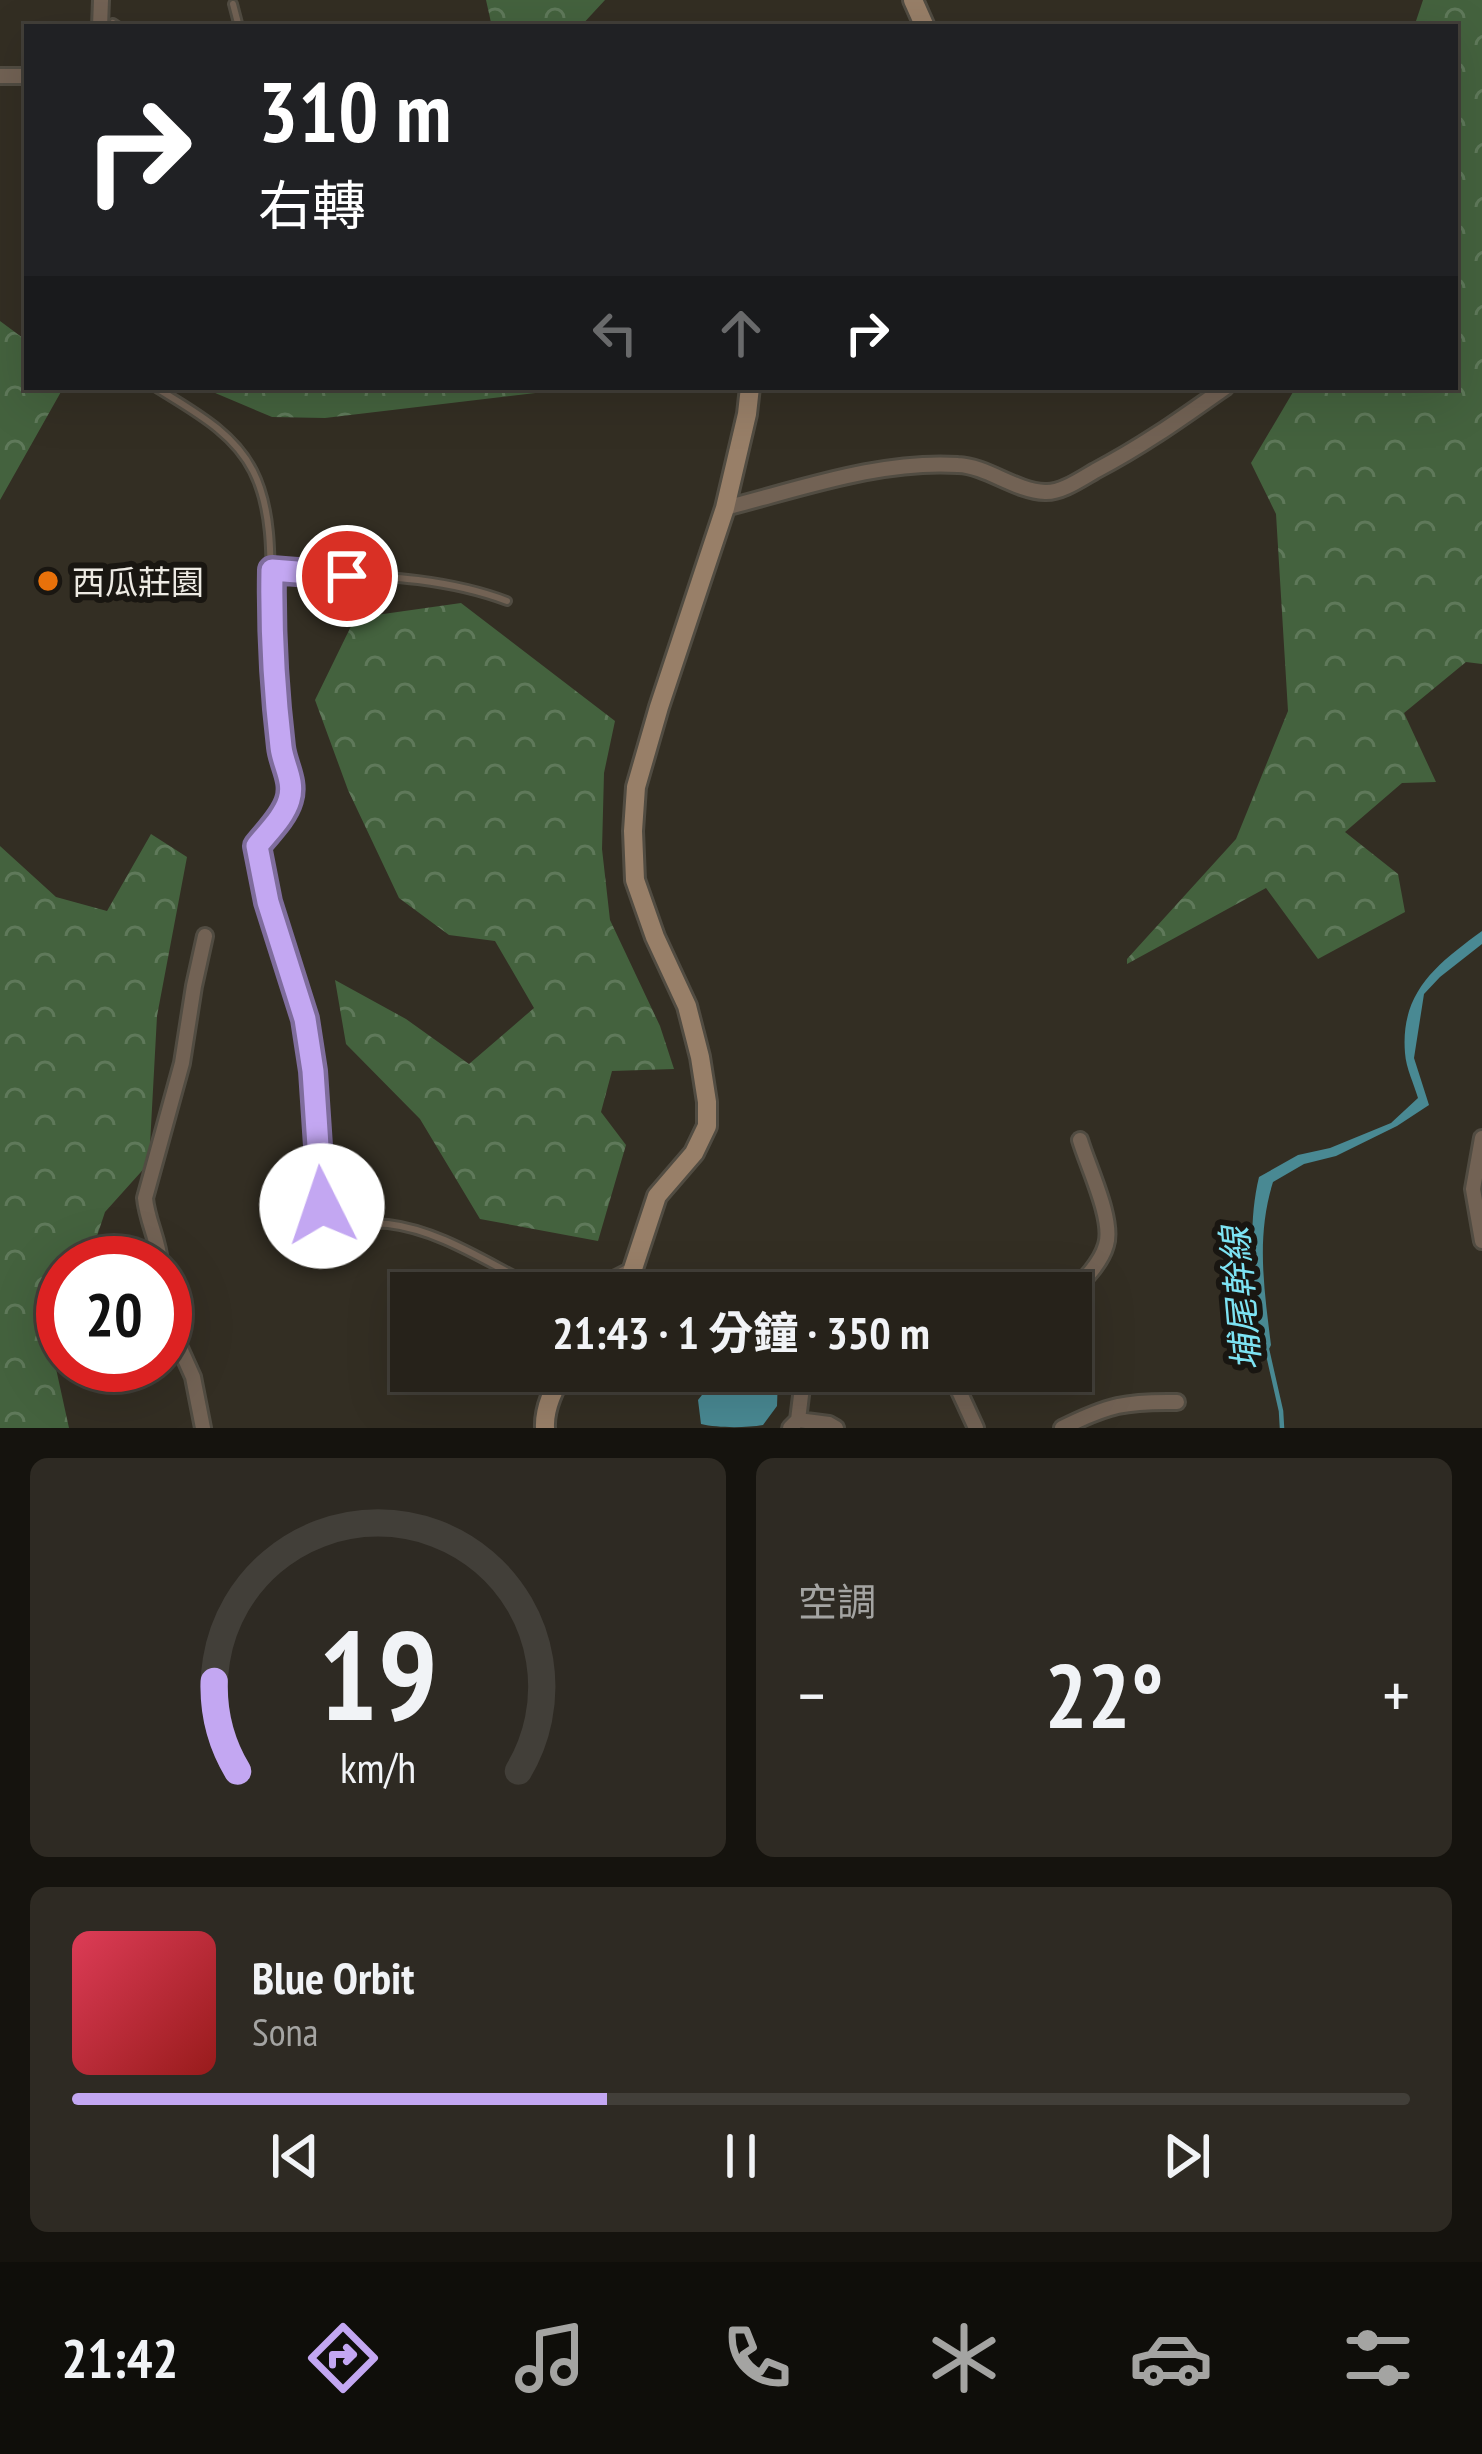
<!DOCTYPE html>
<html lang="zh-TW">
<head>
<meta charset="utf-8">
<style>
	body { margin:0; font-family:"PT Sans Narrow","Noto Sans TC",sans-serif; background:#2e2a23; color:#f1f3f6; height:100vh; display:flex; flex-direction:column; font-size:45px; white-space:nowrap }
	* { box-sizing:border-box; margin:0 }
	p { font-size:39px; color:#a4a4a2 }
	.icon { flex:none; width:66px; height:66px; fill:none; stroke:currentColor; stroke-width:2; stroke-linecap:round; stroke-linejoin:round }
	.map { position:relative; height:1428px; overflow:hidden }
	.drawer { display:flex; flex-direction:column; gap:30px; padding:30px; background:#15130e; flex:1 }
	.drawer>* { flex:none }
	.banner { position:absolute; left:24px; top:24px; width:1434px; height:366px; border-radius:0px; box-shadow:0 12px 48px #0002,0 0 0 3px #423f39; background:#202124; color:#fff; overflow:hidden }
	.speed { position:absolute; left:36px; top:1236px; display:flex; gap:24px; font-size:60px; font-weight:700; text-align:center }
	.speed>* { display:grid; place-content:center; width:156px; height:156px; border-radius:50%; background:#26221a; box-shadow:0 12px 48px #0002,0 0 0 3px #423f39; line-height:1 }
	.speed .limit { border:18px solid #d22; background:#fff; color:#111 }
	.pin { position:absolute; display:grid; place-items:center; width:102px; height:102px; color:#fff; margin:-51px; border:6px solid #fff; border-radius:50%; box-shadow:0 3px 12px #0007 }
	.me { position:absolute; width:132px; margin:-66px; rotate:356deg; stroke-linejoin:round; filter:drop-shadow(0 0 9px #0008) }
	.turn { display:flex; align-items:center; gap:42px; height:252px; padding:0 36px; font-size:54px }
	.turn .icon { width:156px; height:156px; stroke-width:2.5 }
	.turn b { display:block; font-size:84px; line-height:102px }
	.lanes { display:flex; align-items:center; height:114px; padding:0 36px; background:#0003; justify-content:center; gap:60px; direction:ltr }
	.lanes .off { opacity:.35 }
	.big { font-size:90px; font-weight:700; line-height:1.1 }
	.drawer .tile { flex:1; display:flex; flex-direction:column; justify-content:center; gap:18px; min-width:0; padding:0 42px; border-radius:18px; background:#2e2a23 }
	.drawer .dial { align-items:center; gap:0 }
	.dial svg { height:312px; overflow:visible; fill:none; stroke:#423f39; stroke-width:7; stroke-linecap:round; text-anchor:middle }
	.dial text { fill:#f1f3f6; stroke:none }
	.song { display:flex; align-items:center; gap:36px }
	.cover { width:144px; height:144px; border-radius:18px; background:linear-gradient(135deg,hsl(350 70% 55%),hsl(0 70% 35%)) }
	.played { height:12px; border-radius:6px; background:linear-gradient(90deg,#c3a7f2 40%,#423f39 40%) }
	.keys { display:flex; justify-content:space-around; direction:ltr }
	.heat { display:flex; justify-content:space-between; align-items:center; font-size:66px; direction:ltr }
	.drawer .tiles { flex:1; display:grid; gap:30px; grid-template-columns:1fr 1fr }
	.tile:last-child { grid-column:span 2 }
	.trip { position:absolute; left:390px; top:1272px; width:702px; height:120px; border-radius:0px; background:#26221a; box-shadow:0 12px 48px #0002,0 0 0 3px #423f39; font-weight:700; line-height:120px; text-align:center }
	.menu { display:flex; height:192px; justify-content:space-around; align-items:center; background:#0f0e0a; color:#a4a4a2 }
	.menu .icon { width:84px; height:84px }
	.menu .selected { color:#c3a7f2 }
	.menu b { font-size:54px; color:#f1f3f6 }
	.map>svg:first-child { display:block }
	.forest { fill:url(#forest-crowns) }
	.water { fill:#498993 }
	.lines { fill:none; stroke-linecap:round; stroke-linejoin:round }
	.stream { stroke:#498993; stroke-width:4.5 }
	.lane-casing { stroke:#514c42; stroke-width:12 }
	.street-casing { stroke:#514c42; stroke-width:20 }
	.secondary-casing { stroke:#514c42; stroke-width:24 }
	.lane { stroke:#726254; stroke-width:6 }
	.street { stroke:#726254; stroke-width:14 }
	.secondary { stroke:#987f68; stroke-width:18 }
	.route-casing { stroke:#7f6d9d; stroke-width:30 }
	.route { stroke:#c3a7f2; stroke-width:21 }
	.food-dot { fill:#e8710a; stroke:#191611; stroke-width:4.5 }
	.labels { text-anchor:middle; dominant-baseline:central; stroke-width:12; stroke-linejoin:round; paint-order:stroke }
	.poi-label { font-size:33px; fill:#edeae3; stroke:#191611; text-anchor:start }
	.water-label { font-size:36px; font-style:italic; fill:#7de3f3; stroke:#191611 }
</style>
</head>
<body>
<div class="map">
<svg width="1482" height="1428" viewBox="0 0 1482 1428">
	<defs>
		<pattern id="forest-crowns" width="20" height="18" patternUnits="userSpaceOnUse" patternTransform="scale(3)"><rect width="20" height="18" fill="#44623e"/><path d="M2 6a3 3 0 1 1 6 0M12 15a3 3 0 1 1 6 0" fill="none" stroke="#5f795a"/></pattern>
	</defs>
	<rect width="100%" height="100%" fill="#332e23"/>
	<path class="forest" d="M486,0H605L580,27H492Z
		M1423,0H1482V664L1466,662L1404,713L1436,782L1402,783L1345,832L1398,874L1405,912L1318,959L1266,888L1127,964V959L1236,839L1288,711L1276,514L1251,463L1296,387H1455V27H1414Z
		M0,321L27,341V387H62V390L0,500Z
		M201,387H586L325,418L272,417Z
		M461,603L615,721L604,773L602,849L610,920L660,1026L674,1069L612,1071L601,1112L626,1145L598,1241L480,1219L420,1119L346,1044L335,980L406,1019L469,1064L534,1008L495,941L449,935L399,898L348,790L315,700L355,618Z
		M151,834L187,857L157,1016L149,1163L105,1212L88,1263H63V1340L55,1364L69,1428H0V846L56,897L107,911Z"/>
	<path class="water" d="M1482,931V944L1440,977L1424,994L1414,1058L1429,1105L1397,1126L1336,1156L1304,1164L1273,1182C1256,1237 1264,1288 1271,1345L1268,1351L1259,1343C1255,1287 1246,1231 1259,1177L1298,1155L1330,1148L1391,1123L1418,1098C1414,1084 1406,1068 1405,1053C1400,992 1437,964 1482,931Z
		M721,1371H774L778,1377L777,1406L763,1425C745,1428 718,1428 701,1424L698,1400Z"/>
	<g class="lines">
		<path class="stream" d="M1266,1345L1281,1411L1282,1428"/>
		<defs>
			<path id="lane" d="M233,4L239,27
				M113,23L119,27
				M155,387C191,410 233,431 253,471C277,518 269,584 271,636C273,670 277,704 280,737C282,758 295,780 289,801C284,817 268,832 257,846L268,902L305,1019L313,1071L323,1206C339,1239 360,1221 388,1224C438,1230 483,1260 527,1282C564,1294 592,1287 625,1269
				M272,570C351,576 433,573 507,601"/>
			<path id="street" d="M100,27L101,0
				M0,76H27
				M725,508C800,489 880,460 958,465C987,466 1015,491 1045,492C1061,493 1081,479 1095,471C1143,446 1182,418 1226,387
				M1482,1138L1473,1189L1482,1241
				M160,1263C159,1241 147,1221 145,1198L182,1063L194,986L205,936
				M1071,1293C1084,1280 1101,1263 1106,1245C1114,1220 1088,1167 1080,1140
				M165,1300L171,1328L193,1377L203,1428
				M958,1371L953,1378L976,1428
				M798,1420L829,1424L836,1428
				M790,1428L798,1420L804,1371
				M1062,1428C1108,1405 1126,1401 1177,1402"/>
			<path id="secondary" d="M913,0L925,27
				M625,1293L657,1196L694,1153L707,1126V1102L700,1057L687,1006L655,937L635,880L633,831L636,787L659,707L725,508L747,414L750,387
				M545,1428C544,1409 554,1385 566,1371"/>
		</defs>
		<use href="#lane" class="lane-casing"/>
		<use href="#street" class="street-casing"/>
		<use href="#secondary" class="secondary-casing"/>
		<use href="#lane" class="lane"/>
		<use href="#street" class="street"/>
		<use href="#secondary" class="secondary"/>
	</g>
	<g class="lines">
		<defs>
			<path id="route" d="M322,1206L313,1071L305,1019L268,902L257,846C268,832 284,817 289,800C295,781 283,765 281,747C274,688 271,629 272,570L347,576"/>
		</defs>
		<use href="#route" class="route-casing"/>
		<use href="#route" class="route"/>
	</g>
	<circle class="food-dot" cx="48" cy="581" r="12"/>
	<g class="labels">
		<g class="poi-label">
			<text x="72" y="581">西瓜莊園</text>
		</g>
		<g class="water-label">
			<text transform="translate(1240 1299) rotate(-95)">埔尾幹線</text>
		</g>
	</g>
</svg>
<div class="speed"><div class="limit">20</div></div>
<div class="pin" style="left:347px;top:576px;background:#d93025"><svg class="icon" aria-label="arrive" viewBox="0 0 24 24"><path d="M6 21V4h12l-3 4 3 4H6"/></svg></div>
<svg class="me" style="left:322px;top:1206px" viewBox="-20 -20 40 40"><circle r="19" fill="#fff"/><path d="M0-13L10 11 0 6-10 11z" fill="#c3a7f2"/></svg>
<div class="trip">21:43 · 1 分鐘 · 350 m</div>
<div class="banner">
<div class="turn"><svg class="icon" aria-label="right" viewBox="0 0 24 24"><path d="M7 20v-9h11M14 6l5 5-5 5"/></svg><div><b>310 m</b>右轉</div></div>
<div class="lanes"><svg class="icon off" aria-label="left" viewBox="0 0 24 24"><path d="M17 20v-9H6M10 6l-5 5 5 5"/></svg><svg class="icon off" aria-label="ahead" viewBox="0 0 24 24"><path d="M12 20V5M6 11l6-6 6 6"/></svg><svg class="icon" aria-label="right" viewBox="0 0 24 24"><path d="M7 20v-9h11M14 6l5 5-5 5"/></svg></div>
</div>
</div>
<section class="drawer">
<div class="tiles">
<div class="tile dial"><svg viewBox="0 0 100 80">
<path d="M14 69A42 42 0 1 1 86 69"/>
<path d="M14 69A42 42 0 0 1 8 46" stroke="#c3a7f2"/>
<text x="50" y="56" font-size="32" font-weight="700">19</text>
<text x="50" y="72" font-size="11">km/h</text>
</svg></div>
<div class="tile"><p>空調</p>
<div class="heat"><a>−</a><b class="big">22°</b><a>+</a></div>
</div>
<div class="tile">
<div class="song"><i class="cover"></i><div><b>Blue Orbit</b><p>Sona</p></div></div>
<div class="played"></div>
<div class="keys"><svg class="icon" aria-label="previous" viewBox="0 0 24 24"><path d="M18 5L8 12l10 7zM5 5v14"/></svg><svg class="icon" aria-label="pause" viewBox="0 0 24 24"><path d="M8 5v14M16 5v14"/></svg><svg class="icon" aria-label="next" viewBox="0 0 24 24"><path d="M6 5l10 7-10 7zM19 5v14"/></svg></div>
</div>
</div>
</section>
<nav class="menu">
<b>21:42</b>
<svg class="icon selected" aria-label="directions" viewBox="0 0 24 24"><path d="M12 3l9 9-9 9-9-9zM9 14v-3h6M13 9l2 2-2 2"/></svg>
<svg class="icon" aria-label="music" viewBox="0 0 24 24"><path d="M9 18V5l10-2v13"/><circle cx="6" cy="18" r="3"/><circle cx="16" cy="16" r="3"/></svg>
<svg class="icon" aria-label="phone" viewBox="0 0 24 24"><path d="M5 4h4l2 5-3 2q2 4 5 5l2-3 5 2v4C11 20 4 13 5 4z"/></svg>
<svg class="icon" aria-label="climate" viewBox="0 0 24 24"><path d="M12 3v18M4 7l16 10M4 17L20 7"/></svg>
<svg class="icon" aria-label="car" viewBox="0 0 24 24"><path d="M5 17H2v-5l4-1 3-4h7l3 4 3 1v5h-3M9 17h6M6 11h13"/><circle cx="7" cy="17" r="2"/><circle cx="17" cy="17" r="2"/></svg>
<svg class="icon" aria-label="filters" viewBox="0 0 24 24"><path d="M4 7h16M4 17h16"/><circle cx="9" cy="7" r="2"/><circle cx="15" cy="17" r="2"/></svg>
</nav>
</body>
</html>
